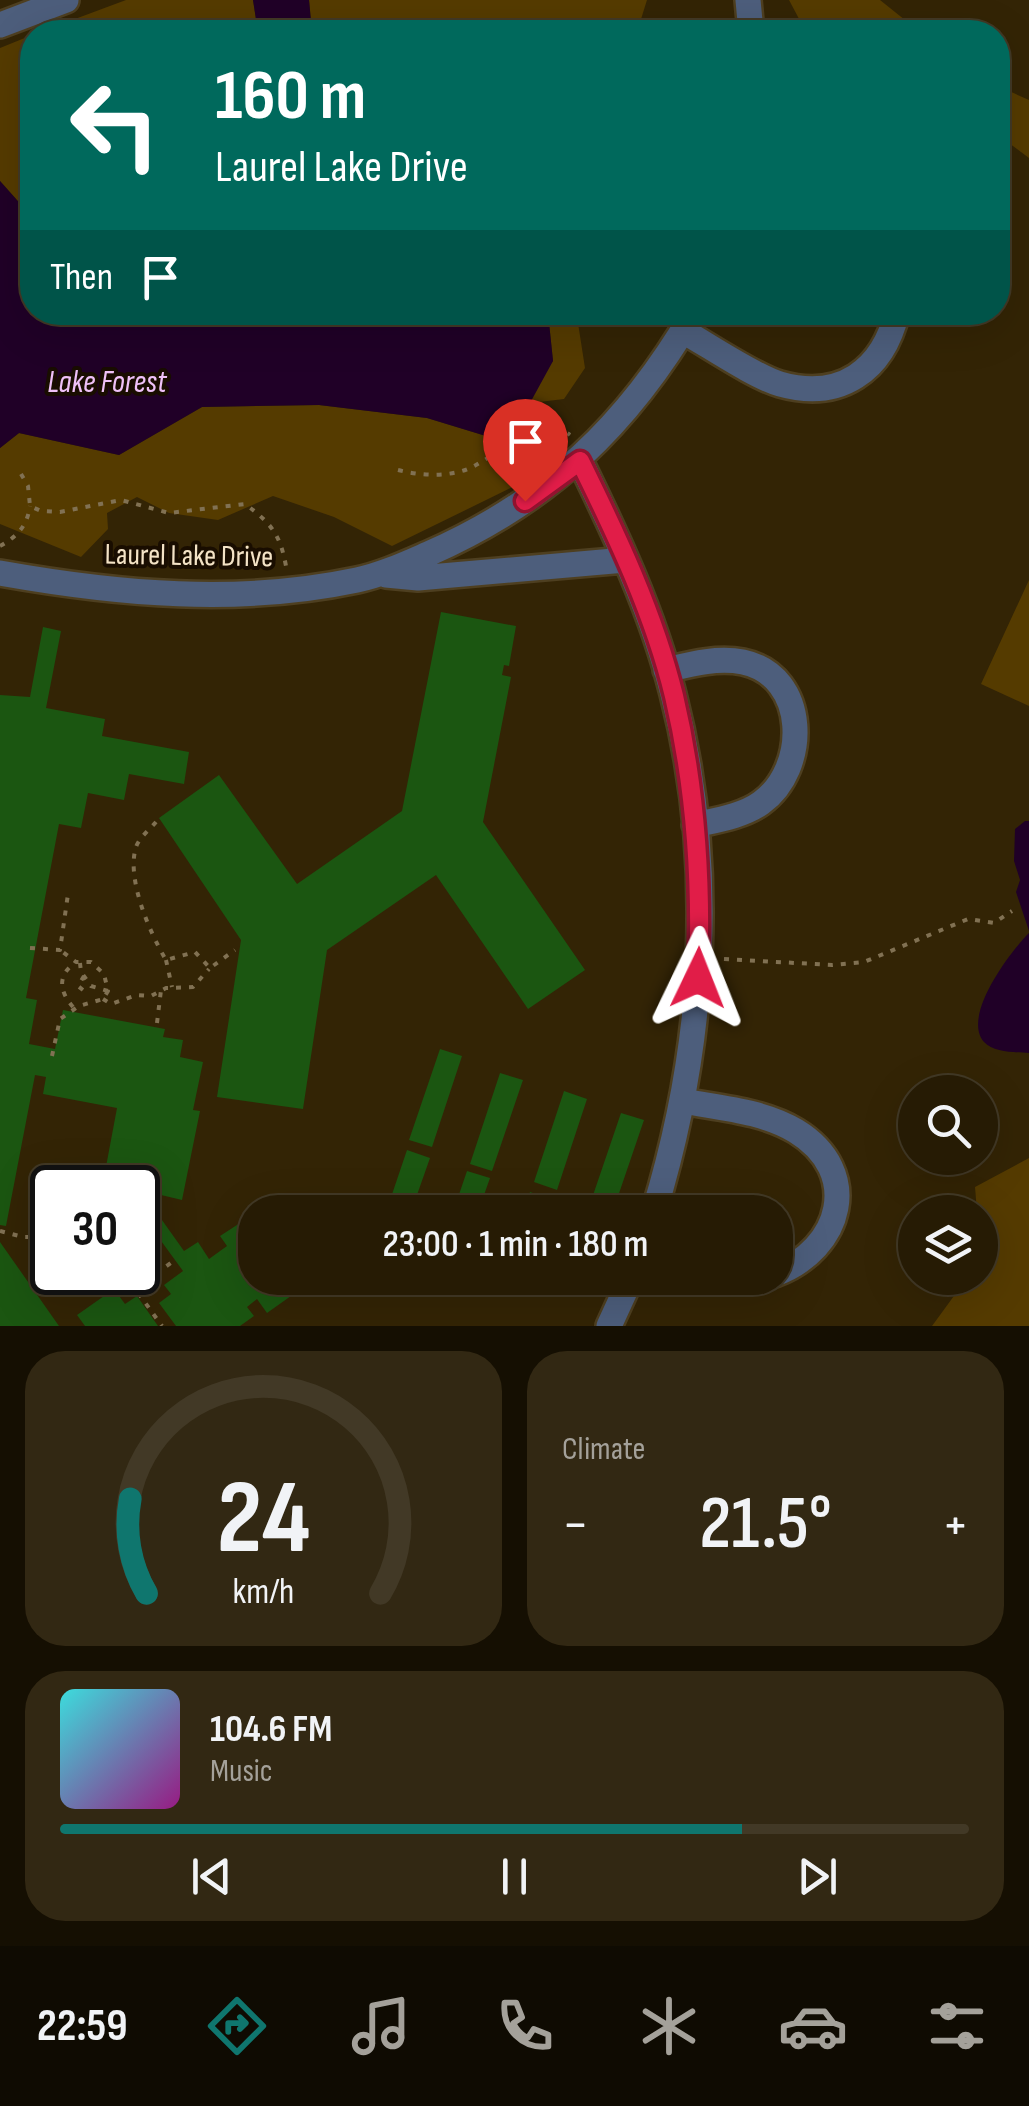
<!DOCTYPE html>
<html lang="en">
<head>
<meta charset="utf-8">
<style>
	body { margin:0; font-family:"Sofia Sans Condensed",sans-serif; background:#322813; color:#f1f3f6; height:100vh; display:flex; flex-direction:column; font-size:38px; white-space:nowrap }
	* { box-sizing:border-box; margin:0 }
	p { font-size:32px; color:#a4a19a }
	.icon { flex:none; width:55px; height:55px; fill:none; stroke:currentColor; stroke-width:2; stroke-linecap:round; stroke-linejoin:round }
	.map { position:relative; height:1326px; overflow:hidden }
	.details { display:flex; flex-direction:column; gap:25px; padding:25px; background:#150f02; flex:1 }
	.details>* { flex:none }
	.guide { position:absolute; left:20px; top:20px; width:990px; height:305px; border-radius:40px; box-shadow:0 10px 40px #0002,0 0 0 2px #423926; background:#00695c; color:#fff; overflow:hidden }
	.tools { position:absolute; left:898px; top:1075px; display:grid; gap:20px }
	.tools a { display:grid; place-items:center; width:100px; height:100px; border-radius:50%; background:#261b04; box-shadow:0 10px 40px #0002,0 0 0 2px #423926; font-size:50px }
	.speed { position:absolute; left:30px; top:1165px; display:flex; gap:20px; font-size:50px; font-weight:700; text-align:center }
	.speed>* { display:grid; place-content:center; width:130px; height:130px; border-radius:50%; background:#261b04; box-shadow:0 10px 40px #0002,0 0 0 2px #423926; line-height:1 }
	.speed .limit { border:5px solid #111; border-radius:15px; background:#fff; color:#111 }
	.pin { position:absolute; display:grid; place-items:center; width:85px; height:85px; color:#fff; margin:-102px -42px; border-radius:50% 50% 50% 0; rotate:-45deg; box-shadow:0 0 10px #0007 }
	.pin .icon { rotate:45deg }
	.me { position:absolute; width:110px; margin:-55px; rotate:2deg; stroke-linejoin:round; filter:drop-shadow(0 0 8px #0008) }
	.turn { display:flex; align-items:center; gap:35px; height:210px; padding:0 30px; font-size:45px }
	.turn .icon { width:130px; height:130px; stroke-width:2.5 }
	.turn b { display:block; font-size:70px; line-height:85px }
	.then { display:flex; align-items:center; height:95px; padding:0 30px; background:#0003; gap:20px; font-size:38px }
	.big { font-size:75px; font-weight:600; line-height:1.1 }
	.details .card { flex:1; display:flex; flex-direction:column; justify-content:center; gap:15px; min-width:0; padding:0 35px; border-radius:40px; background:#322813 }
	.details .dial { align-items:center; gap:0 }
	.dial svg { height:260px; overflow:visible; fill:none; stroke:#423926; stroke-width:7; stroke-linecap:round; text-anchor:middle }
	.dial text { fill:#f1f3f6; stroke:none }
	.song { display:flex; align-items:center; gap:30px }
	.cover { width:120px; height:120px; border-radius:15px; background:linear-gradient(135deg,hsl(180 70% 55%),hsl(310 70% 35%)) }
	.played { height:10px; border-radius:5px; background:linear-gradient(90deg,#0f766e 75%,#423926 75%) }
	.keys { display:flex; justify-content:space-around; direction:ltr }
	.heat { display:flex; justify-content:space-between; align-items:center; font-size:55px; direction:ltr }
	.details .tiles { flex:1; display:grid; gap:25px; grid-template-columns:1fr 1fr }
	.card:last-child { grid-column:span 2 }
	.trip { position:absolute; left:238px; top:1195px; width:555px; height:100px; border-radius:40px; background:#261b04; box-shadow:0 10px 40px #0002,0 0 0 2px #423926; font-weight:600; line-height:100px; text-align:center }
	.tab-bar { display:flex; height:160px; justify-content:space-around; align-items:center; background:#0f0b02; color:#a4a19a }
	.tab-bar .icon { width:70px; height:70px }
	.tab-bar .selected { color:#0f766e }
	.tab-bar b { font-size:45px; color:#f1f3f6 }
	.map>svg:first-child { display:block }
	.green { fill:#553b00 }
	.water { fill:#200027 }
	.building { fill:#1b5611 }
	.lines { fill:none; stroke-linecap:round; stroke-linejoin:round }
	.minor-casing { stroke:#4e3f20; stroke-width:30 }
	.path { stroke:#817153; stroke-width:4; stroke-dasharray:5 8; stroke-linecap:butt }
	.minor { stroke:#4d5e7c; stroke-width:25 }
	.route-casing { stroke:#92132f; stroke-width:25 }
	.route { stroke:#e11d48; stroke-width:18 }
	.labels { text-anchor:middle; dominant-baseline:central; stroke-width:8; stroke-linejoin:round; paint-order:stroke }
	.street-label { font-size:30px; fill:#f4e3c6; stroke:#190d00 }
	.water-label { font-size:32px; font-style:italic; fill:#efc1f7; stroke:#190d00 }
</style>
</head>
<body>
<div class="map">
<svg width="1029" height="1326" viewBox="0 0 1029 1326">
	<rect width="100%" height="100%" fill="#332405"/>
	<path class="green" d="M126,0H253L258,32H40Z
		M309,0H647L637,32H312Z
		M789,0H880L920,32H806Z
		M32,35V217L0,181V48Z
		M998,86L1029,100V158L998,135Z
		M548,313H629L627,317L578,323L585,368L564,399L531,403L537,420V470L521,483L392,546L334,517L273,496L218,520L169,513L137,497L107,513L108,529L81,557L0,524V448L19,433L119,455L202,407L319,405L427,418L486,436L553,361Z
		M1029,580V706L981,684Z
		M1029,1158V1326H932L967,1278H980V1212H977L975,1187Z"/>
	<path class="water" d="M253,0H309L312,32H258Z
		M0,181L32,217V312L548,313L553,361L530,403L486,436L427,418L319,405L202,407L119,455L19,433L0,448Z
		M1025,821H1029V931L1016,892L1020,880L1014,861L1015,829Z
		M1029,933V1053C1016,1052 994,1053 984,1042C961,1016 1011,951 1029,933Z"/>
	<path class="building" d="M441,612L516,626L509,666L504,665L502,675L511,677L483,822L585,970L528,1009L436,875L327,950L303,1109L217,1097L241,940L159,818L219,775L297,884L402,811Z
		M43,627L61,631L46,708L105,719L102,736L189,752L184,784L129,774L124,800L88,793L81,828L59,824L26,998L37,1000L29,1044L55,1049L63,1010L165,1029L163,1037L183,1040L180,1057L203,1062L193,1110L200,1111L182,1200L161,1195L157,1213L184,1251L198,1242L209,1259L227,1246L220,1236L240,1223L246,1232L255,1225V1278H298L292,1282L298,1291L267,1313L257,1299L247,1307L254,1316L240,1326H176L159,1303L171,1294L164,1285L183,1271L140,1212L143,1196H138V1188H102L117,1108L43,1094L46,1077L35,1075L6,1226L0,1225V695L30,697Z
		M440,1049L462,1056L432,1147L409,1140Z
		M500,1073L523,1080L492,1171L470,1164Z
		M564,1091L587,1099L557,1190L534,1182Z
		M621,1113L644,1120L613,1211L590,1204Z
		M407,1150L430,1158L411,1212H386Z
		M467,1171L490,1178L478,1212H453Z
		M530,1192L553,1200L549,1212H523Z
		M0,1242L59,1326H0Z
		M114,1289L125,1304L137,1296L158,1326H85L77,1315Z"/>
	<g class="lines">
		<defs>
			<path id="minor" d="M748,0L751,32
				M0,25L66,0
				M683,331C708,345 755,377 780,384C840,401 883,371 897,312
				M580,461C616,535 653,613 673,694C717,865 705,1045 654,1212
				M0,573C118,594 239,605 357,580C381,575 405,564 428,554C549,501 628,425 694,312
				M386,575L418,578L625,560
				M666,670C691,664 717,657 743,662C809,676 809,769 761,803C743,816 717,820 695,825
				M683,1101C720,1108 763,1111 796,1131C863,1172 842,1249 775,1274
				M737,1278H746
				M609,1326L631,1278"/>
		</defs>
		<use href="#minor" class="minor-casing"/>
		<path class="path" d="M398,470C418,475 441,477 462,471C494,462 536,410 570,435
			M21,474L28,486L30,506L41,511L60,512L121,500L169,513L245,504C271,523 280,534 286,566
			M0,546C18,536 27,526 30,506
			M156,822C150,829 139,838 136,847C126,879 150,933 166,960L195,952L210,968L235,950
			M30,948L60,950L68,894
			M724,959L832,965L864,962L968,919L994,923L1012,911
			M166,960L172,987
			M80,963L81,972L91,986L108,991
			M84,976L78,986L83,990L89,987
			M103,999L111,1004L137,995L151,996L166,988L193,987L209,969
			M73,1007C59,991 57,975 76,962
			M157,1023L161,990
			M52,1056L60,1019L79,1006L103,999L108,991L104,974L91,962H76L60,950
			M0,1231L23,1237H52
			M123,1272L162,1326
			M135,1289L172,1262"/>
		<use href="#minor" class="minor"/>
	</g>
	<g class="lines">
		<defs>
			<path id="route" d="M525,501L580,461C617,536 654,614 674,696C696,789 702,883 698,978"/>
		</defs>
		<use href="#route" class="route-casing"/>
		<use href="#route" class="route"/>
	</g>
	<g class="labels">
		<g class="street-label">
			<text transform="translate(189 556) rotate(1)">Laurel Lake Drive</text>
		</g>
		<g class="water-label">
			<text x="107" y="382">Lake Forest</text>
		</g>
	</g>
</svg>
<div class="tools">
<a><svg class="icon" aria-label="search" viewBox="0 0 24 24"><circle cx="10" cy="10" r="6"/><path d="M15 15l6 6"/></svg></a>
<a><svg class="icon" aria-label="layers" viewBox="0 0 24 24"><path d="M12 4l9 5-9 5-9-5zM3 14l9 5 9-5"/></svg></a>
</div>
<div class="speed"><div class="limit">30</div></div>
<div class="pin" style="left:525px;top:501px;background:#d93025"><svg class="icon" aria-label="arrive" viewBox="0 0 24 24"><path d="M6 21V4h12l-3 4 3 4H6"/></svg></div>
<svg class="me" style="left:698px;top:978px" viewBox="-20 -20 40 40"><path d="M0-17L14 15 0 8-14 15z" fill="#e11d48" stroke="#fff" stroke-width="4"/></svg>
<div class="trip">23:00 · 1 min · 180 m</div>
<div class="guide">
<div class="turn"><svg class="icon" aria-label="left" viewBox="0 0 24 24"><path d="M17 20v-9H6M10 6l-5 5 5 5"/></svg><div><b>160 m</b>Laurel Lake Drive</div></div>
<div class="then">Then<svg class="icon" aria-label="arrive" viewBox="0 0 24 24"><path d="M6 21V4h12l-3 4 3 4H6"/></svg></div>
</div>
</div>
<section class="details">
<div class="tiles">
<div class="card dial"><svg viewBox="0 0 100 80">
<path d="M14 69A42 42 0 1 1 86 69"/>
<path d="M14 69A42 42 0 0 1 9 40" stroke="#0f766e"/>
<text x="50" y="56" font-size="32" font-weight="700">24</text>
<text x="50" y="72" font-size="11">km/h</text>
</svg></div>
<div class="card"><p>Climate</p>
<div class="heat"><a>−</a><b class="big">21.5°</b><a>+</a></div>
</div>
<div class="card">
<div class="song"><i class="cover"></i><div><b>104.6 FM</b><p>Music</p></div></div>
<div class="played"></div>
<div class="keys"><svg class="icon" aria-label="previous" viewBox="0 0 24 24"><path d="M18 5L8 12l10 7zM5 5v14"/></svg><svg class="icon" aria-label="pause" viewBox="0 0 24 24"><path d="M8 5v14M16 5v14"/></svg><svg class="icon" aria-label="next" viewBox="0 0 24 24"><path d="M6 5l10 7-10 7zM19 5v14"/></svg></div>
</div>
</div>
</section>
<nav class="tab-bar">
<b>22:59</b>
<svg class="icon selected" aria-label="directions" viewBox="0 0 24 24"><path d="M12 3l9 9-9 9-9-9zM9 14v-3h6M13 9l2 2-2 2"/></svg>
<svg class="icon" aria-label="music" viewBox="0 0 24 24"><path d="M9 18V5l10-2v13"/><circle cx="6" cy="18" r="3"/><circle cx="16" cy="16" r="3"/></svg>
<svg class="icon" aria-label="phone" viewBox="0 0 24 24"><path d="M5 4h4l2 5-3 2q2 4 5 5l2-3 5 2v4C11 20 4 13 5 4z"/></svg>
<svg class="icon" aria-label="climate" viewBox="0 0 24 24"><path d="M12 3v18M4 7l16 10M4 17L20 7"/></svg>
<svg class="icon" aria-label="car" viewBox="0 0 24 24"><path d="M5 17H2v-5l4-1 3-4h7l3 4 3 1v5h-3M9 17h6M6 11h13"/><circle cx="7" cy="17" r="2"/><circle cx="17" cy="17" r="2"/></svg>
<svg class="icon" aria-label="filters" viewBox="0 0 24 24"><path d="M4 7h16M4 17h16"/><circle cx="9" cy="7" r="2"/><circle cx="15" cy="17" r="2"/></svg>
</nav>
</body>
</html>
